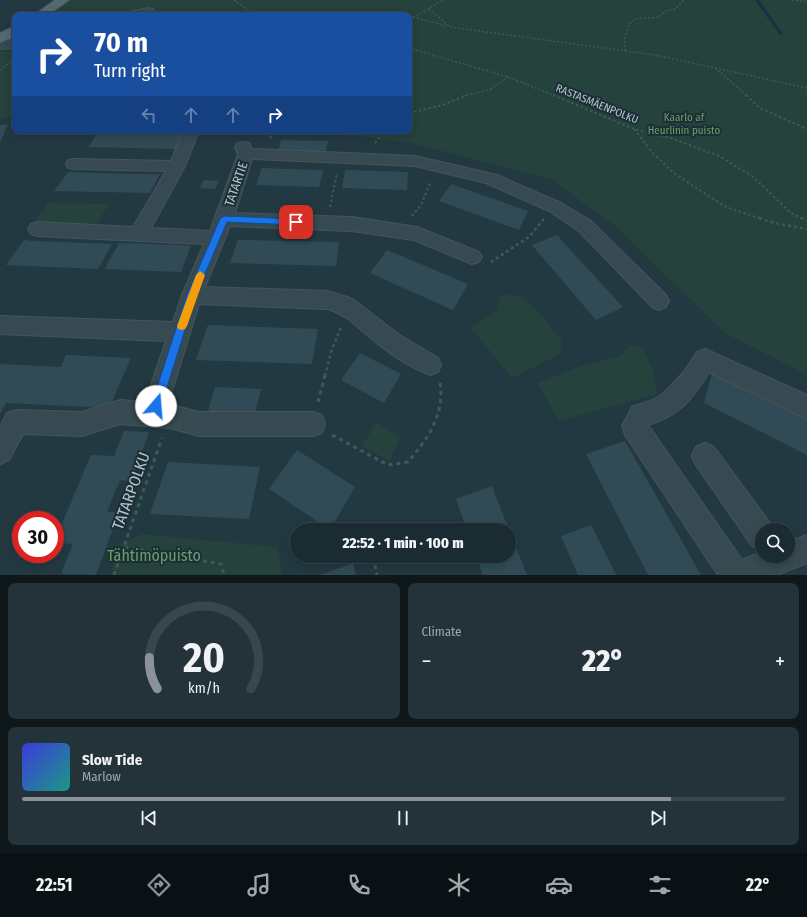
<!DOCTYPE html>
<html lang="en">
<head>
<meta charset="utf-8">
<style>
	body { margin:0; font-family:"Fira Sans Condensed",sans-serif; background:#233339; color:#f1f3f6; height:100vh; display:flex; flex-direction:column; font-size:15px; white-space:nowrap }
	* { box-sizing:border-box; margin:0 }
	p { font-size:13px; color:#9fa7ab }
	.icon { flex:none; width:22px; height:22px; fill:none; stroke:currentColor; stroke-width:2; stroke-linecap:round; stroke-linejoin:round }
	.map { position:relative; height:575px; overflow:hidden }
	.panel { display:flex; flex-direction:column; gap:8px; padding:8px; background:#0e181b; flex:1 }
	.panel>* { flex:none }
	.hud { position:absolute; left:12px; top:12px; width:400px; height:122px; border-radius:8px; box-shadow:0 2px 10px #0003,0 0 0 1px #38474d; background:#1a4fa0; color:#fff; overflow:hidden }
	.controls { position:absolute; left:755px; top:523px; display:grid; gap:8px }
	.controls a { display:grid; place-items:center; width:40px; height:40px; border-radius:50%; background:#1a2b31; box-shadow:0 2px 10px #0003,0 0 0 1px #38474d; font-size:20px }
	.speed { position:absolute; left:12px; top:511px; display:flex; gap:8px; font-size:20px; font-weight:700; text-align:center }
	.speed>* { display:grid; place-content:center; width:52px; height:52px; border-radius:50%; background:#1a2b31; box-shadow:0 2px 10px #0003,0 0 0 1px #38474d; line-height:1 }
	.speed .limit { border:6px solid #d22; background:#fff; color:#111 }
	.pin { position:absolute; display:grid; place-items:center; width:34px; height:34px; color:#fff; margin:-17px; border-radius:8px; box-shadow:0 2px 6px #0006 }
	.me { position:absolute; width:44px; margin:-22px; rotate:18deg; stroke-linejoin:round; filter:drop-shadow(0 0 3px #0008) }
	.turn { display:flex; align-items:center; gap:14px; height:84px; padding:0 16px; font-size:18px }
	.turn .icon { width:52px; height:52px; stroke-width:2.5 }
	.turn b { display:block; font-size:28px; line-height:34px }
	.lanes { display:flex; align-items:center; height:38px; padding:0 16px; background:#0003; justify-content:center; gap:20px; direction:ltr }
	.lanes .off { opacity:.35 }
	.big { font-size:30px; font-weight:800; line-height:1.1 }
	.panel .widget { flex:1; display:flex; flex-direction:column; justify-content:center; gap:6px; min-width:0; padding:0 14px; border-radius:8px; background:#233339 }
	.panel .dial { align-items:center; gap:0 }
	.dial svg { height:104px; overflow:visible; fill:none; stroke:#38474d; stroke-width:7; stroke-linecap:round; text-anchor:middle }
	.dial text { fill:#f1f3f6; stroke:none }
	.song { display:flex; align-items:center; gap:12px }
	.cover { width:48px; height:48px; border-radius:6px; background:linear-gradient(135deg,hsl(240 70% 55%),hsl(170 70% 35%)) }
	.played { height:4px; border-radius:2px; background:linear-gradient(90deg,#8c9099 85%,#38474d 85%) }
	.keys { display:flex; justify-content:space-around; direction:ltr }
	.heat { display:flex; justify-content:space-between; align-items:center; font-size:22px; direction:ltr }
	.panel .tiles { flex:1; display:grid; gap:8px; grid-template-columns:1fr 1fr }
	.widget:last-child { grid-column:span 2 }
	.trip { position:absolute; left:290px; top:523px; width:226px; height:40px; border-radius:20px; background:#1a2b31; box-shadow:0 2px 10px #0003,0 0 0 1px #38474d; font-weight:800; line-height:40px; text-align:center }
	.tabs { display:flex; height:64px; justify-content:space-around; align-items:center; background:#0a1114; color:#9fa7ab }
	.tabs .icon { width:28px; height:28px }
	.tabs .selected { color:#8c9099 }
	.tabs b { font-size:18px; color:#f1f3f6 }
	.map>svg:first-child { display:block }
	.green { fill:#25423d }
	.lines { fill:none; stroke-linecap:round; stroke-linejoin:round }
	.stream { fill:#153340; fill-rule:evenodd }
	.building { fill:#314b56 }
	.minor-casing { stroke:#44555d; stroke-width:2 }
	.major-casing { stroke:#44555d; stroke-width:2 }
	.path-far3 { stroke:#3e5a54; stroke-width:1.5; stroke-dasharray:2 2; stroke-linecap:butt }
	.path-far2 { stroke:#3e5a54; stroke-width:2; stroke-dasharray:2.5 2.5; stroke-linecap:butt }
	.path-far1 { stroke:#3e5a54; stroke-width:2.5; stroke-dasharray:3 3; stroke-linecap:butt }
	.path { stroke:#3e5a54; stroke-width:3; stroke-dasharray:4 4; stroke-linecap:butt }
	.minor { fill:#374951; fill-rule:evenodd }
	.major { fill:#556971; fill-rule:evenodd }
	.route { fill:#1a73e8; stroke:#114b97 }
	.slow { fill:#f59e0b }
	.labels { text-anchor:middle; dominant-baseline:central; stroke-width:4; stroke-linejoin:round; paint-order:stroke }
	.far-street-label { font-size:11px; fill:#b4c4cb; stroke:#1c2e36 }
	.far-park-label { font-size:11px; fill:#6c9e69; stroke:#1c2e36 }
	.street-label { font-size:13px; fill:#b4c4cb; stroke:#1c2e36 }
	.near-street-label { font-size:16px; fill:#b4c4cb; stroke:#1c2e36 }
	.near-park-label { font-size:16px; fill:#6c9e69; stroke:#1c2e36 }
</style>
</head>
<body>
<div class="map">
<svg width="807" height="575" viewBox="0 0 807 575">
	<rect width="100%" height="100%" fill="#233941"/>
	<path class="green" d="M63,0H807V375L725,333L615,226L551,179L411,143L317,131H409V15H40Z
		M15,46V117L0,118V52L11,49Z
		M48,203L109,204L95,227L32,225Z
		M501,294L525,297L562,340L560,354L512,378L471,328L497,311Z
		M630,345L642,347L652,368L657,394L559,421L537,383L581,366L621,356Z
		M376,423L401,437L389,461L362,446Z
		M142,534L277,547L282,575H110L122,543Z"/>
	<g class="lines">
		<path class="stream" d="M755,0H759L783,34L782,35H780Z"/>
	</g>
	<path class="building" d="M8,124L0,143V125Z
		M99,131H185L176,149L88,147Z
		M281,140L328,141L325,153L278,152Z
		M262,168L286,169L323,170L319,187L256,185Z
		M345,170L408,172L407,190L342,188Z
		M68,172L134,174H160L150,193L54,191Z
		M204,180L219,181L215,189L200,188Z
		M451,184L528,211L519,230L439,201Z
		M557,235L564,243L623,307L596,320L532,245Z
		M24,240L33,241L112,244L98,269L6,265Z
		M238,240H248L339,242L336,266L230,263Z
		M119,243L181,245L191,246L181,272L105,269Z
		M387,250L468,284L453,310L370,273Z
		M208,325L318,329L312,364L196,360Z
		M360,353L401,374L384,403L341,380Z
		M66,355L131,358L109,408L6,403L0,414V364L61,367Z
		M712,374L807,420V455L704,403Z
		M215,387L261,389L254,417L207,415Z
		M124,431L149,432L131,481L120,480L107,512H119L96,575L61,574L73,544L55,543V540L91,455L114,456Z
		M625,441L646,478L701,575H648L586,454Z
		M297,450L355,487L330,530L269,489Z
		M168,462L260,467L249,519L150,514Z
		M492,486L498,502L527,575H483L476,556H509V530H467L456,499Z
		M591,525L616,575H578L561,536Z
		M353,563L356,575H320Z"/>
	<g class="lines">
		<defs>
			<path id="minor" d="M149,8L153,9L155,11L153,13L146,15H121L123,13Z
				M15,40V48L0,49V41Z
				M183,131H199L185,166L151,228L210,231L238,154L235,147L237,143L243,142L249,143L252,149L415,156L497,175L561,203L591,221L666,295L669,301L666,307L659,310L652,307L579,231L549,211L486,183L415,166L252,159L235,213L352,217L417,227L479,252L482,257L479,262L472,264L414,240L352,231L230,226L205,287L327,291L347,297L354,300L398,334L438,358L441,365L438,372L430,375C414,369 396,358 382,347C363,334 350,315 327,309L199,304L168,404L199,412H313L322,415L325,424L322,433L313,436H199L170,428L120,424L82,436L23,434L9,460L0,464V427L7,413L16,410L82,412L120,400L145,402L166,341L0,334V316L173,322L182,295L204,244L37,236L31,234L28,229L31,224L37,222L133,227L166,171L74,169L68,168L66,164L68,160L74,159L171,161Z
				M705,349L807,395V419L709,372C693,399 679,416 648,425L742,560L762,552V556H788V542L807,535V563L777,575H718L625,435L622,426L632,407L653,400L664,393L683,373L697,352Z
				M705,443L714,447L772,526L773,530H762V550L752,546L696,465L692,456L696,447Z"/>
			<path id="major" d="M55,0H69L48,15H34Z
				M15,26V36L0,43V33Z"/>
		</defs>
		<use href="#minor" class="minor-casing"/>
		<use href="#major" class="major-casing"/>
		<path class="path-far3" d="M234,0L255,15
			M792,0L807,2
			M429,9L450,27L655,55L807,88
			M413,17L447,26
			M409,18L420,14L443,0
			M409,48L508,77L555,96
			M625,51V38L630,23L635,19L659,17L666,11L675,9L684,0
			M409,55L417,50
			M715,68L747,96
			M0,70L13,60
			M463,96L491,89L508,77"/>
		<path class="path-far2" d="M553,95L634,129L671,138L719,156L752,176L791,213L803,219
			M746,95L760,108L807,129
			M409,113L443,105L467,95
			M634,129L653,153L675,174L726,207L762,219
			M269,131L271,138L270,140
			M375,143L384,131
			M330,207L337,173
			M412,216L421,205L431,181"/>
		<path class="path-far1" d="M759,218L774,223L807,229
			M801,218L807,221
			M491,262L529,237L544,219
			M325,376L331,352L341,327"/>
		<path class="path" d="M318,402L325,375
			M332,435L388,465L408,462C428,438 445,415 440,382
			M124,547L221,564L224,575
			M375,565L377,575
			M114,575L162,438"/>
		<use href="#minor" class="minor"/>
		<use href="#major" class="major"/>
	</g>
	<path class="route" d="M224,216L296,219L301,222L296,225L227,222L196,295L161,406L160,409L156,411L152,409L151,406L187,295L220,219Z"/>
	<path class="slow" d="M200,271L205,275L187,326L185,329L182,330L178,329L177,326L196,275Z"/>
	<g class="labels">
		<g class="far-street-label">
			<text transform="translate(597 104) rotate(22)">RASTASMÄENPOLKU</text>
		</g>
		<g class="far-park-label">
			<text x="684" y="117">Kaarlo af<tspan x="684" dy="13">Heurlinin puisto</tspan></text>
		</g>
		<g class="street-label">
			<text transform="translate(236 184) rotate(-71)">TATARTIE</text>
		</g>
		<g class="near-street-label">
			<text transform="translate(131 491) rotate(-70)">TATARPOLKU</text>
		</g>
		<g class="near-park-label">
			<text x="154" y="555">Tähtimöpuisto</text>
		</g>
	</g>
</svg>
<div class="controls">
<a><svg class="icon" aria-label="search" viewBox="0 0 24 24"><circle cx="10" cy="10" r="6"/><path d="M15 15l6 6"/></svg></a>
</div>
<div class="speed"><div class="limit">30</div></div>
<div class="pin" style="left:296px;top:222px;background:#d93025"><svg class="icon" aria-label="arrive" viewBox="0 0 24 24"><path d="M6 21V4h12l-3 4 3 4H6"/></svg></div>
<svg class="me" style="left:156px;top:406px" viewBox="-20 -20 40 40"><circle r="19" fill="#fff"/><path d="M0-13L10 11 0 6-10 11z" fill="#1a73e8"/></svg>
<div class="trip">22:52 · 1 min · 100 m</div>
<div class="hud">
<div class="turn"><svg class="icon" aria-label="right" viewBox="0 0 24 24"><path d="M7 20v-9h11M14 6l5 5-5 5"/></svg><div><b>70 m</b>Turn right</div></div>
<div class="lanes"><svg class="icon off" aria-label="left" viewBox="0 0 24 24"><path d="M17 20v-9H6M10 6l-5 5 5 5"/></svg><svg class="icon off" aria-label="ahead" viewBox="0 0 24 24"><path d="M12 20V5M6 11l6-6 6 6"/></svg><svg class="icon off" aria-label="ahead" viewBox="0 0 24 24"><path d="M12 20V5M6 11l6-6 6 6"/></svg><svg class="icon" aria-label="right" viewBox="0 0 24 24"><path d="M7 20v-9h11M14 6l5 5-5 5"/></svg></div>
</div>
</div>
<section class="panel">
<div class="tiles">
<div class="widget dial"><svg viewBox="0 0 100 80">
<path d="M14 69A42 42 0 1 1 86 69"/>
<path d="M14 69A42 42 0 0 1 8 45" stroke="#8c9099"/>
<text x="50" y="56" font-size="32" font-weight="700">20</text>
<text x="50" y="72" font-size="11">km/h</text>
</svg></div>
<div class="widget"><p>Climate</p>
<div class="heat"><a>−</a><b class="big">22°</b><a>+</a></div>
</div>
<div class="widget">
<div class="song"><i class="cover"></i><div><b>Slow Tide</b><p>Marlow</p></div></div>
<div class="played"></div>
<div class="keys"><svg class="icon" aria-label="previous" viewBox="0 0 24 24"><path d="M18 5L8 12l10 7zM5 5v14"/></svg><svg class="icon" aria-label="pause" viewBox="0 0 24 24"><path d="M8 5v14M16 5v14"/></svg><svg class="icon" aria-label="next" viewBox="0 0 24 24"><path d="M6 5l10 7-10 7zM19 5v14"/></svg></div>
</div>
</div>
</section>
<nav class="tabs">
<b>22:51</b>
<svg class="icon selected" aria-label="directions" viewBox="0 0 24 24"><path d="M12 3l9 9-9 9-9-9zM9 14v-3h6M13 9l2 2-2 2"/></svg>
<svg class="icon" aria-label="music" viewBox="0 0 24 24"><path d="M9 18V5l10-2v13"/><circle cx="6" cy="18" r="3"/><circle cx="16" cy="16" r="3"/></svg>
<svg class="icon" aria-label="phone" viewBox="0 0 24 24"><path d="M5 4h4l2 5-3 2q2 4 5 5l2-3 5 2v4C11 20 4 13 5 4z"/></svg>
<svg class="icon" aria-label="climate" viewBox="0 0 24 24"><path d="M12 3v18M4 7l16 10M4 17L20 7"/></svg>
<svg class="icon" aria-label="car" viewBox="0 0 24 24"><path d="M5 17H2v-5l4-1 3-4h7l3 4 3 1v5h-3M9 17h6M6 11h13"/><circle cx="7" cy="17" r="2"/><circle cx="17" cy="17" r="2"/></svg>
<svg class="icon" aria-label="filters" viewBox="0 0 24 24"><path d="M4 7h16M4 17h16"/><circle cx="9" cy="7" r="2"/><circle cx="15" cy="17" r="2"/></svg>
<b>22°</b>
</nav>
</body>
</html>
